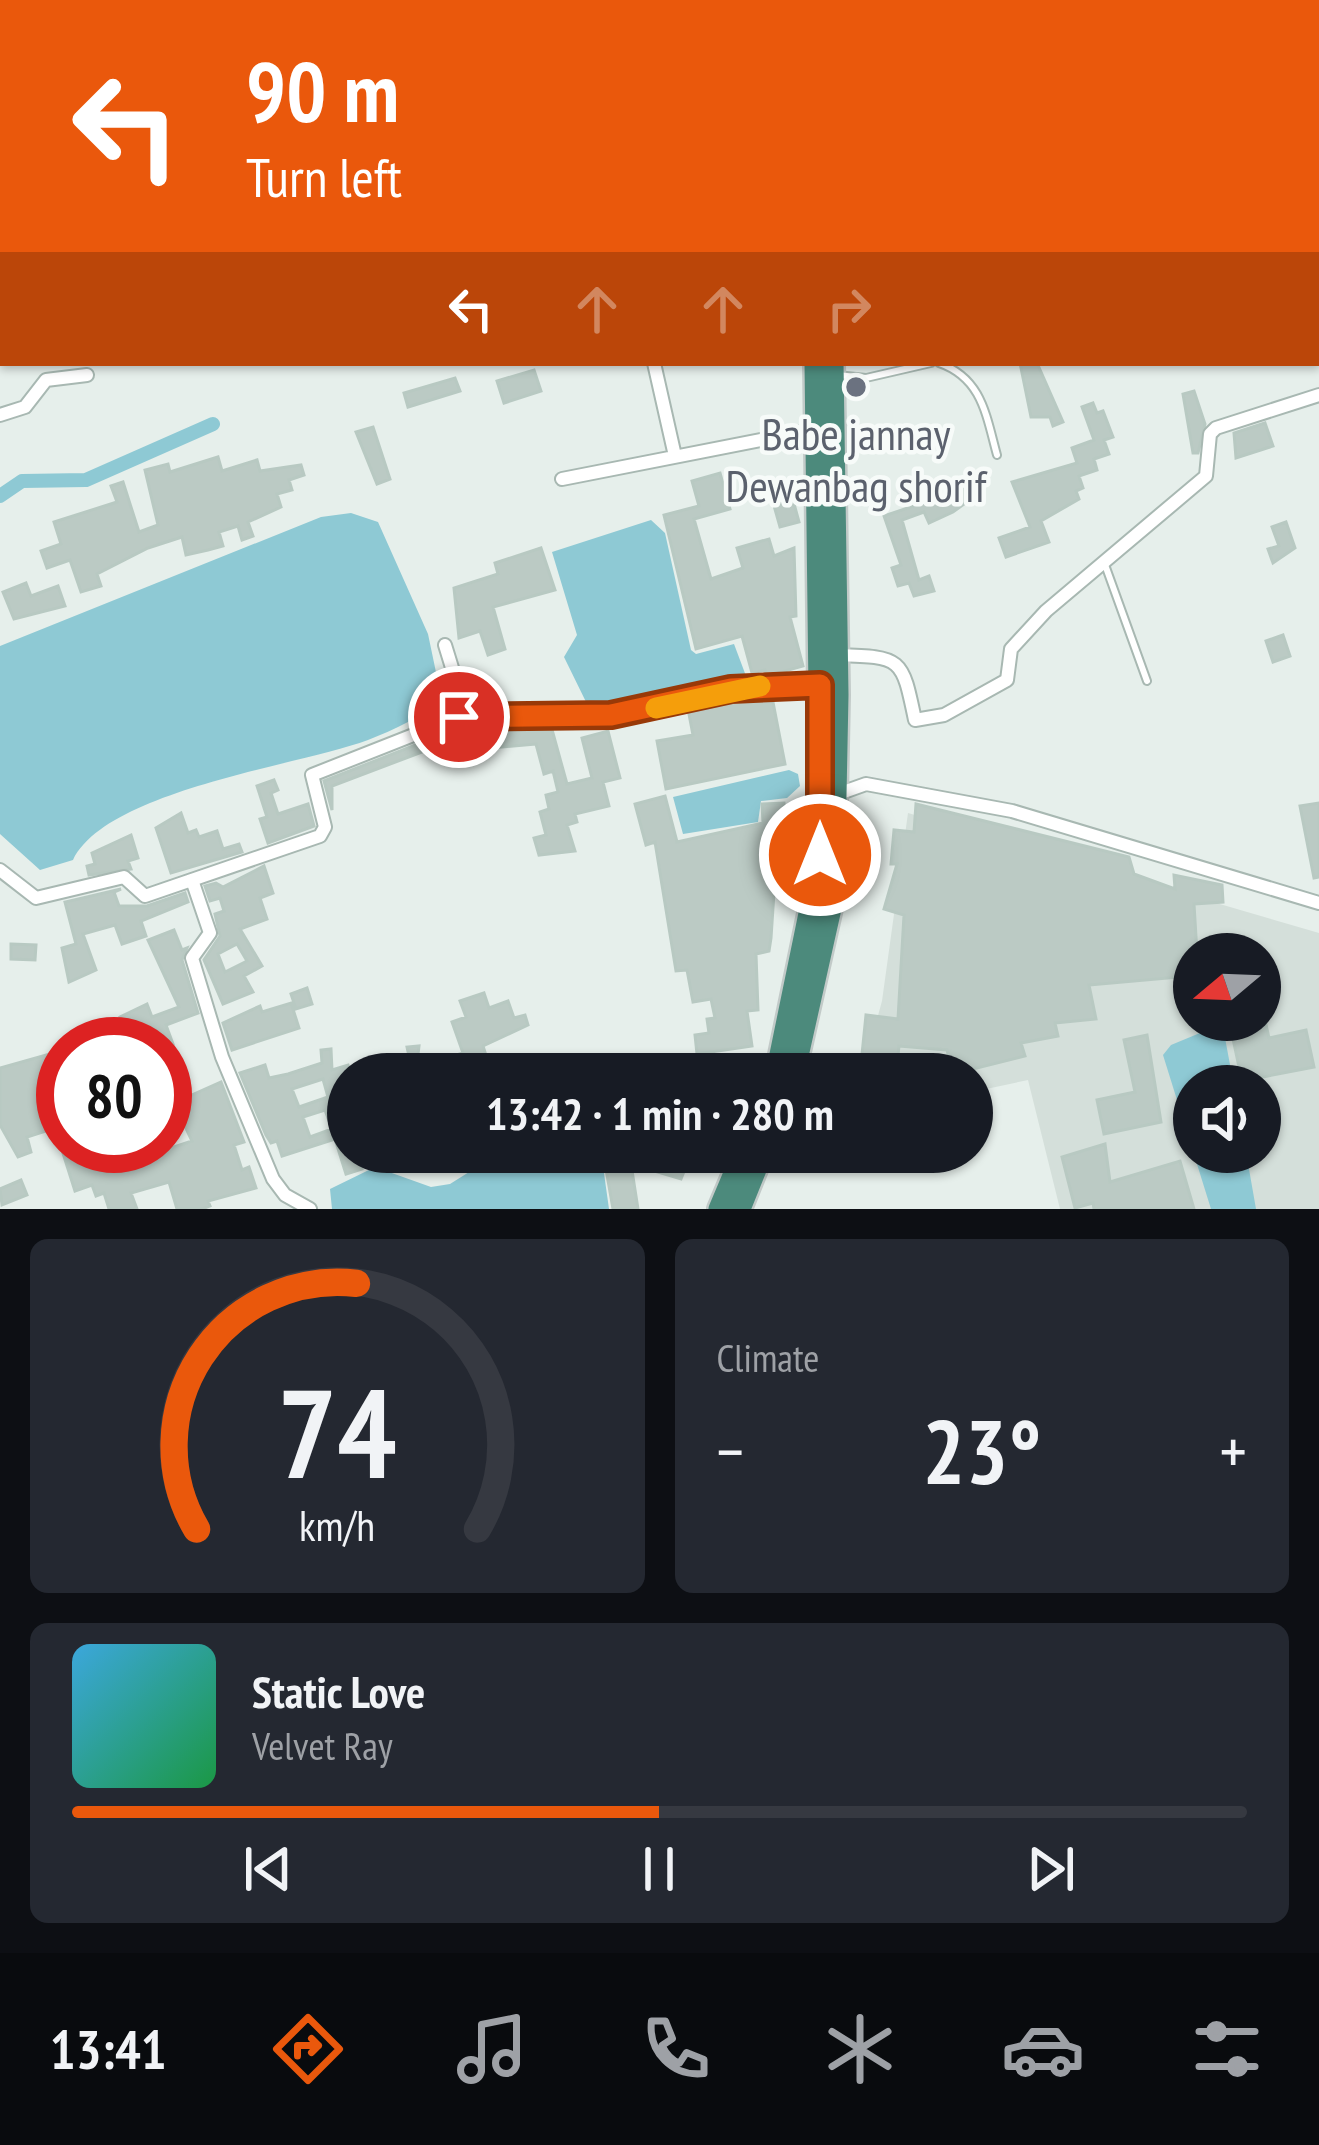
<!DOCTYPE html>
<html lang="en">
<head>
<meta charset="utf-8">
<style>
	body { margin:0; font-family:"PT Sans Narrow",sans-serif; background:#242831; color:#f1f3f6; height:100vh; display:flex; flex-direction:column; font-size:45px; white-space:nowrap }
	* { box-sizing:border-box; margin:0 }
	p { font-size:39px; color:#9ea1a6 }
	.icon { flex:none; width:66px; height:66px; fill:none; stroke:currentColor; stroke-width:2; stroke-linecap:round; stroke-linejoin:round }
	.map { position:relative; height:1209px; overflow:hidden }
	.details { display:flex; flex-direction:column; gap:30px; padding:30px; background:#0d0f14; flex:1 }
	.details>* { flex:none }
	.top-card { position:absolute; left:0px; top:0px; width:1320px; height:366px; box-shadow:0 3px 9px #0004; background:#ea580c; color:#fff; overflow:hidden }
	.needle { width:78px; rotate:251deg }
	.controls { position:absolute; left:1173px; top:933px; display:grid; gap:24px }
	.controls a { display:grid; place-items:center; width:108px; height:108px; border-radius:50%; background:#171b24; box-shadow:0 3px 9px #0004; font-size:60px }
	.speed { position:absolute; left:36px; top:1017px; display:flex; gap:24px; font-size:60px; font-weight:700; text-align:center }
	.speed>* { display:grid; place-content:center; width:156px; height:156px; border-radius:50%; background:#171b24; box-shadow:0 3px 9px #0004; line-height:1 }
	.speed .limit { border:18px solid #d22; background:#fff; color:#111 }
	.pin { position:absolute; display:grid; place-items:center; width:102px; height:102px; color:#fff; margin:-51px; border:6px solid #fff; border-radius:50%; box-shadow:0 3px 12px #0007 }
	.me { position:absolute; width:132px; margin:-66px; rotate:0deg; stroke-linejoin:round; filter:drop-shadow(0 0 9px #0008) }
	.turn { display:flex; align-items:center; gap:42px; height:252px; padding:0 48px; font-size:54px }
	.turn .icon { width:156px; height:156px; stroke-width:2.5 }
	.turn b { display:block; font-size:84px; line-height:102px }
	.lanes { display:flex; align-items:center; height:114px; padding:0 48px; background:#0003; justify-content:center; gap:60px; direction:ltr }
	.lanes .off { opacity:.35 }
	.big { font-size:90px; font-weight:700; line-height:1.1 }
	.details .tile { flex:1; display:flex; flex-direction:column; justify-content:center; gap:18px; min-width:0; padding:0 42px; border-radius:18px; background:#242831 }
	.details .dial { align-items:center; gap:0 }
	.dial svg { height:312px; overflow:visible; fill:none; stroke:#363941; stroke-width:7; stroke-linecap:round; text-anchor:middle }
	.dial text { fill:#f1f3f6; stroke:none }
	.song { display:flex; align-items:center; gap:36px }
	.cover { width:144px; height:144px; border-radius:18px; background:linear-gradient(135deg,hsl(200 70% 55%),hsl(140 70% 35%)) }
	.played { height:12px; border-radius:6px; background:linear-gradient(90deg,#ea580c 50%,#363941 50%) }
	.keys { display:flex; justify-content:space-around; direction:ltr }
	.heat { display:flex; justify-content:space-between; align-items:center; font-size:66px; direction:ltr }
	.details .tiles { flex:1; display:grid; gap:30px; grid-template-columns:1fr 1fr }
	.tile:last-child { grid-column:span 2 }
	.trip { position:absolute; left:327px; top:1053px; width:666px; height:120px; border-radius:60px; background:#171b24; box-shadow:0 3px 9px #0004; font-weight:700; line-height:120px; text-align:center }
	.dock { display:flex; height:192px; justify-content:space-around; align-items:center; background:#090b0e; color:#9ea1a6 }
	.dock .icon { width:84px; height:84px }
	.dock .current { color:#ea580c }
	.dock b { font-size:54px; color:#f1f3f6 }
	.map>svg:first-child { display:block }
	.built { fill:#d4dfda; fill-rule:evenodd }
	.water { fill:#8ec9d4 }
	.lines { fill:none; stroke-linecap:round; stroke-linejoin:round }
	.canal { stroke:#8ec9d4; stroke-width:14 }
	.building { fill:#bbcac4; stroke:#b8c9c2; stroke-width:3; fill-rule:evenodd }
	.service-casing { stroke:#a8b8b2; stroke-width:10 }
	.minor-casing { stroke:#a8b8b2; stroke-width:16 }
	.trunk-casing { stroke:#c2cac8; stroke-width:26 }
	.service { stroke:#fff; stroke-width:6 }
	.minor { stroke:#fff; stroke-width:12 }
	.trunk { stroke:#4c8a7c; stroke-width:21 }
	.route-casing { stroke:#983908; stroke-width:30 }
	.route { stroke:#ea580c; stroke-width:21 }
	.slow { stroke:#f59e0b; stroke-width:21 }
	.worship-dot { fill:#6b7280; stroke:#f7fbf9; stroke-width:4.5 }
	.labels { text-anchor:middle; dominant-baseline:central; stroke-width:9; stroke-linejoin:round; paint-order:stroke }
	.worship-label { font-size:45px; fill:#5b616d; stroke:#f7fbf9 }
</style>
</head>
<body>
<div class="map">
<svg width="1319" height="1209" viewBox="0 0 1319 1209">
	<rect width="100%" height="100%" fill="#e6efeb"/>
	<path class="built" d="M908,813L1319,933V1209H1060L1028,1080L972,1092V1074H862L882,1001ZM1194,954H1260V1020H1194ZM1194,1086H1260V1152H1194Z"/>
	<path class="water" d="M351,513L378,522L428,634L442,701C420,717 394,730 368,740C297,766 107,790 73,860L40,870L0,834V646L321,517Z
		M651,520L665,533L691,650L696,654L734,644L746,676L678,694L588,706L564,657L577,635L552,552Z
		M789,770L798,774L800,786L787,798L761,801L758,822L683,834L673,797Z
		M1212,1028L1225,1038L1234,1086H1194V1152H1246L1256,1209H1211L1163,1055L1171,1045Z
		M524,1152H601L609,1209H332L330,1189L375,1167L431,1187L450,1184L485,1162Z"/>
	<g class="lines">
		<path class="canal" d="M0,496L22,481L86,480L213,424"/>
	</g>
	<path class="building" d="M1020,363H1037L1063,422L1053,426L1050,417H1031Z
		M534,370L541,391L504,403L497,381Z
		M455,378L460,391L408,407L404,393Z
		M1194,391L1205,424L1198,453H1193L1183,394Z
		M1093,403L1097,413L1103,411L1113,437L1104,440L1109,454L1094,459L1097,470L1079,476L1083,488L1076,491L1079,499L1041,521L1049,542L1006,557L999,538L1030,527L1012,482L1077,463L1072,448L1094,440L1082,407Z
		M1265,423L1273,446L1236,458L1234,433Z
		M373,427L390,479L377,484L356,432Z
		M218,457L222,471L257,460L260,471L301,465L304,475L289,480L292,490L277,494L281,507L248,522L253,536L242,540L238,526L219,532L223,546L208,550L186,555L182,537L148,548L97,574L101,586L81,592L70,560L47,568L41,551L61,544L54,522L117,502L111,486L123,482L139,532L158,525L145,470L168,464L170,472Z
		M720,473L730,509L694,519L711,579L743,568L737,548L769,539L774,556L794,548L796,616L790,617L803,666L767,676L765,670L752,673L742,636L696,649L664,515L699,506L692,481Z
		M967,488L971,499L953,512L929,523L924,512L902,520L919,580L929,576L934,591L914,596L909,583L898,586L892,568L901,565L884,516Z
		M790,489L799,522L780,527L771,495Z
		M1286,522L1295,548L1273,563L1268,549L1279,546L1272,527Z
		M541,548L555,590L493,607L505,649L488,655L480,631L459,638L454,588L498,574L495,563Z
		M26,583L31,596L58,586L65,606L14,619L3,592Z
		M1283,635L1290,656L1273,662L1266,641Z
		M772,697L785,764L666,789L657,741L693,735L688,709Z
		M551,726L567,784L592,778L582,738L608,731L620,778L603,782L609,806L575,814L577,822L567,825L575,851L539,855L534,838L546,835L540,812L549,809L546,795L558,792L553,771L544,774L536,744L490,748V741L459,738L332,786V810L324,781L461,727Z
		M274,780L278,790L271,793L278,814L308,804L314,826L268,843L260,819L267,817L257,786Z
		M665,796L677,842L763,823L762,804L784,803L785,813H793L794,829L777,830L778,840L771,841L775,877L771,938L769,951L756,954L758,1010L747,1011L752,1046L697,1054L695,1035L709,1033L707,1019L715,1018L711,999L693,1002L687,970L676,971L655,842L646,845L635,804Z
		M1319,803V877L1314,878L1300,806Z
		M916,804L1129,857L1134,874L1175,889L1174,875L1222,885L1223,902L1194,904L1197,953L1194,965L1179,969L1180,977L1089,985L1096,1019L1055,1023L1058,1036L1021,1043L1025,1056L953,1074L947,1050L899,1046L896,1074H860L866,1015L898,1019L904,915L884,909L897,864H891L894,830L914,832Z
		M181,813L188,833L196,830L199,837L217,831L223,849L239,844L242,852L171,873L156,828Z
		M131,835L138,858L128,861L131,869L89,875L87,866L95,864L92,853Z
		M264,866L273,893L260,898L267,919L240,929L262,966L244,976L253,992L223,1004L204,960L220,936L215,914L224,911L220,898L210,901L205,886L216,883L223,887ZM237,944L247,961L225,972L218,954Z
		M121,889L114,892L119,906H147L185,893L188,902L141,921L146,936L122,944L115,925L83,934L96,970L69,982L62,948L76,944L65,902Z
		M174,930L182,950L187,948L182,960L198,1013L166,1025L173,1044H130L120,1017L147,1004L152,1017L179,1007L148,940Z
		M11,944L36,945L35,960L11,959Z
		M307,988L312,1004L296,1009L291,994Z
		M484,993L489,1008L508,1001L514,1018L525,1015L528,1025L483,1046L492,1074H459L453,1056L463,1053L452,1022L466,1017L460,1001Z
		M291,1003L299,1028L232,1050L223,1023L260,1006L262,1012Z
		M1229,1020H1265L1269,1038L1306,1030L1314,1067L1242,1081Z
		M1147,1035L1161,1122L1104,1134L1097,1100L1135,1092L1124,1040Z
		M419,1046L416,1071L387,1074L385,1059L409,1056L407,1047Z
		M331,1049L332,1070L348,1065L351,1074L341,1077L348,1100L343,1101L348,1152H357L362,1169L346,1174L335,1139L282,1156L277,1141L271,1143L266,1135L240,1073L265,1065L269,1078L288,1074L322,1063L321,1050ZM323,1079L328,1097L299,1107L292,1089ZM325,1110L332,1129L310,1137L303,1117Z
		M53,1053L63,1093V1146L171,1148L192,1141L174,1103L221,1082L244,1142L234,1145L242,1170L249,1167L256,1188L208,1201L210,1206L202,1209H177L169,1182L131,1193L137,1209H109L104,1193L96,1196L92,1185L75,1191L55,1128L27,1137L31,1152L18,1157L0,1125V1068Z
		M1105,1144L1110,1182L1180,1161L1194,1209H1094L1093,1203L1075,1208L1062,1157Z
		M603,1152H658L687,1164L681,1179L631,1164L638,1209H613Z
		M21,1180L27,1195L2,1205L0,1189Z"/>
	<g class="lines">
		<defs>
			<path id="service" d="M939,363C982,378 986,415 997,455
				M837,375L866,378L931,363
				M1104,562L1147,681"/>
			<path id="minor" d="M1317,18H1319
				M0,190L3,191
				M654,363L675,456
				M0,415L25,407L46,380L87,375
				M562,479L817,429
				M837,655C902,657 902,657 915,720L944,715L1007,680L1011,649L1046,611L1206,476L1210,434L1216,428L1319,395
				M459,717L611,715L731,689L820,684
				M838,794L866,784L1012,811L1319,903
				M0,870L36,898L124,877L145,896L320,836L325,827L312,775L459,717L457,684L445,645
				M192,880L210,933L192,958L222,1057L273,1179L285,1195L310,1209"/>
			<path id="trunk" d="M810,0V3
				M828,0V3
				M776,1074L821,855L815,363
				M794,1074L834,895L838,695L833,363
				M719,1209L743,1152
				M740,1209L763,1152"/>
		</defs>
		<use href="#service" class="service-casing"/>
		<use href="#minor" class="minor-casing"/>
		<use href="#trunk" class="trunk-casing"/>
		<use href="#service" class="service"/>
		<use href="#minor" class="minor"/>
		<use href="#trunk" class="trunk"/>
	</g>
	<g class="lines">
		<defs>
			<path id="route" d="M459,717L611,715L731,689L820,685V855"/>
		</defs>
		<use href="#route" class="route-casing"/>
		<use href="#route" class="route"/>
		<path class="slow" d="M656,708L760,686"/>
	</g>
	<circle class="worship-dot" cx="856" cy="387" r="12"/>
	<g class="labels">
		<g class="worship-label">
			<text x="856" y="433">Babe jannay<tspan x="856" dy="52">Dewanbag shorif</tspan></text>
		</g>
	</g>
</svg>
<div class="controls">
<a><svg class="needle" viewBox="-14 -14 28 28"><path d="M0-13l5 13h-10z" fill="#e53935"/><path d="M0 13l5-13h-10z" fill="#9ea1a6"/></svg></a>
<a><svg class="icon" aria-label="sound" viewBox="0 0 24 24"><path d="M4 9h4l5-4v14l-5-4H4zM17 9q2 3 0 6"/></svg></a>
</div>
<div class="speed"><div class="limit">80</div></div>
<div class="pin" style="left:459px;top:717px;background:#d93025"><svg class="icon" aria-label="arrive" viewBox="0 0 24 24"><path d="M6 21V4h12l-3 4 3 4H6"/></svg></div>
<svg class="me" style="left:820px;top:855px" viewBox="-20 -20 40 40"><circle r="17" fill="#ea580c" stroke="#fff" stroke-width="3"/><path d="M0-11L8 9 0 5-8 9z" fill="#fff"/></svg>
<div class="trip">13:42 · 1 min · 280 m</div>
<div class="top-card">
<div class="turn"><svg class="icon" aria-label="left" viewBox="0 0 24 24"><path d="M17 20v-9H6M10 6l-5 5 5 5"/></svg><div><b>90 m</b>Turn left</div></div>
<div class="lanes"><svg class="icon" aria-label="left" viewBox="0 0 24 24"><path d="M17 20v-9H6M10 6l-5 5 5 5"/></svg><svg class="icon off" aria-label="ahead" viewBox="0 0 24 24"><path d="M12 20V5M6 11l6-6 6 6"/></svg><svg class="icon off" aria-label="ahead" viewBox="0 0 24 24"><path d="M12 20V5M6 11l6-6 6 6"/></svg><svg class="icon off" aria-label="right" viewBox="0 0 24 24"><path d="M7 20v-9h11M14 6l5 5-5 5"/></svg></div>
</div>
</div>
<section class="details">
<div class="tiles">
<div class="tile dial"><svg viewBox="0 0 100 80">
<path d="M14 69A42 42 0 1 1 86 69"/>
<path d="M14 69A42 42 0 0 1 55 6" stroke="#ea580c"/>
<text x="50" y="56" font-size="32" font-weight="700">74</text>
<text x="50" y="72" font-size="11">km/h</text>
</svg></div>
<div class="tile"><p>Climate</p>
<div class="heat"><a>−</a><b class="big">23°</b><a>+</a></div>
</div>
<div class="tile">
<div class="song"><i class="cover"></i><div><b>Static Love</b><p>Velvet Ray</p></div></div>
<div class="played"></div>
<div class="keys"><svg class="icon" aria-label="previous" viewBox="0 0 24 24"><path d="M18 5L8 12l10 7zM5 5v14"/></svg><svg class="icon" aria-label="pause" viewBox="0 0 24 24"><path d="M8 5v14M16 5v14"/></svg><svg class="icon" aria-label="next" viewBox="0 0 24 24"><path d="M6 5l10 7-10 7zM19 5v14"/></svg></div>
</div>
</div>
</section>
<nav class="dock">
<b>13:41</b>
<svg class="icon current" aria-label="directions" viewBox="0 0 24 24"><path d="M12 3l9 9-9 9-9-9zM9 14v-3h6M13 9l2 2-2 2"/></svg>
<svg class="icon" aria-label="music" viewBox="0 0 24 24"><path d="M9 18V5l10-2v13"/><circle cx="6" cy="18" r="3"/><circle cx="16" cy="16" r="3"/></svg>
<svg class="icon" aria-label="phone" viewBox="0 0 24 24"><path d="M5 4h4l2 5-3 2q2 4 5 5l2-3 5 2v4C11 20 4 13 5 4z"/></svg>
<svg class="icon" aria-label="climate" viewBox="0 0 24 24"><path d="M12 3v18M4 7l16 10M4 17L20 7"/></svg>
<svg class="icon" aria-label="car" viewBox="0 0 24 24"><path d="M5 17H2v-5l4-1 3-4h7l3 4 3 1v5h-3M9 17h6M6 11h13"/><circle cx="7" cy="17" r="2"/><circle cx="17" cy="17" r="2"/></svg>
<svg class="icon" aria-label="filters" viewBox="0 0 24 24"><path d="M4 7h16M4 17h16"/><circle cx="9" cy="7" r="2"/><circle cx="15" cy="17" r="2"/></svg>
</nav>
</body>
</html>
